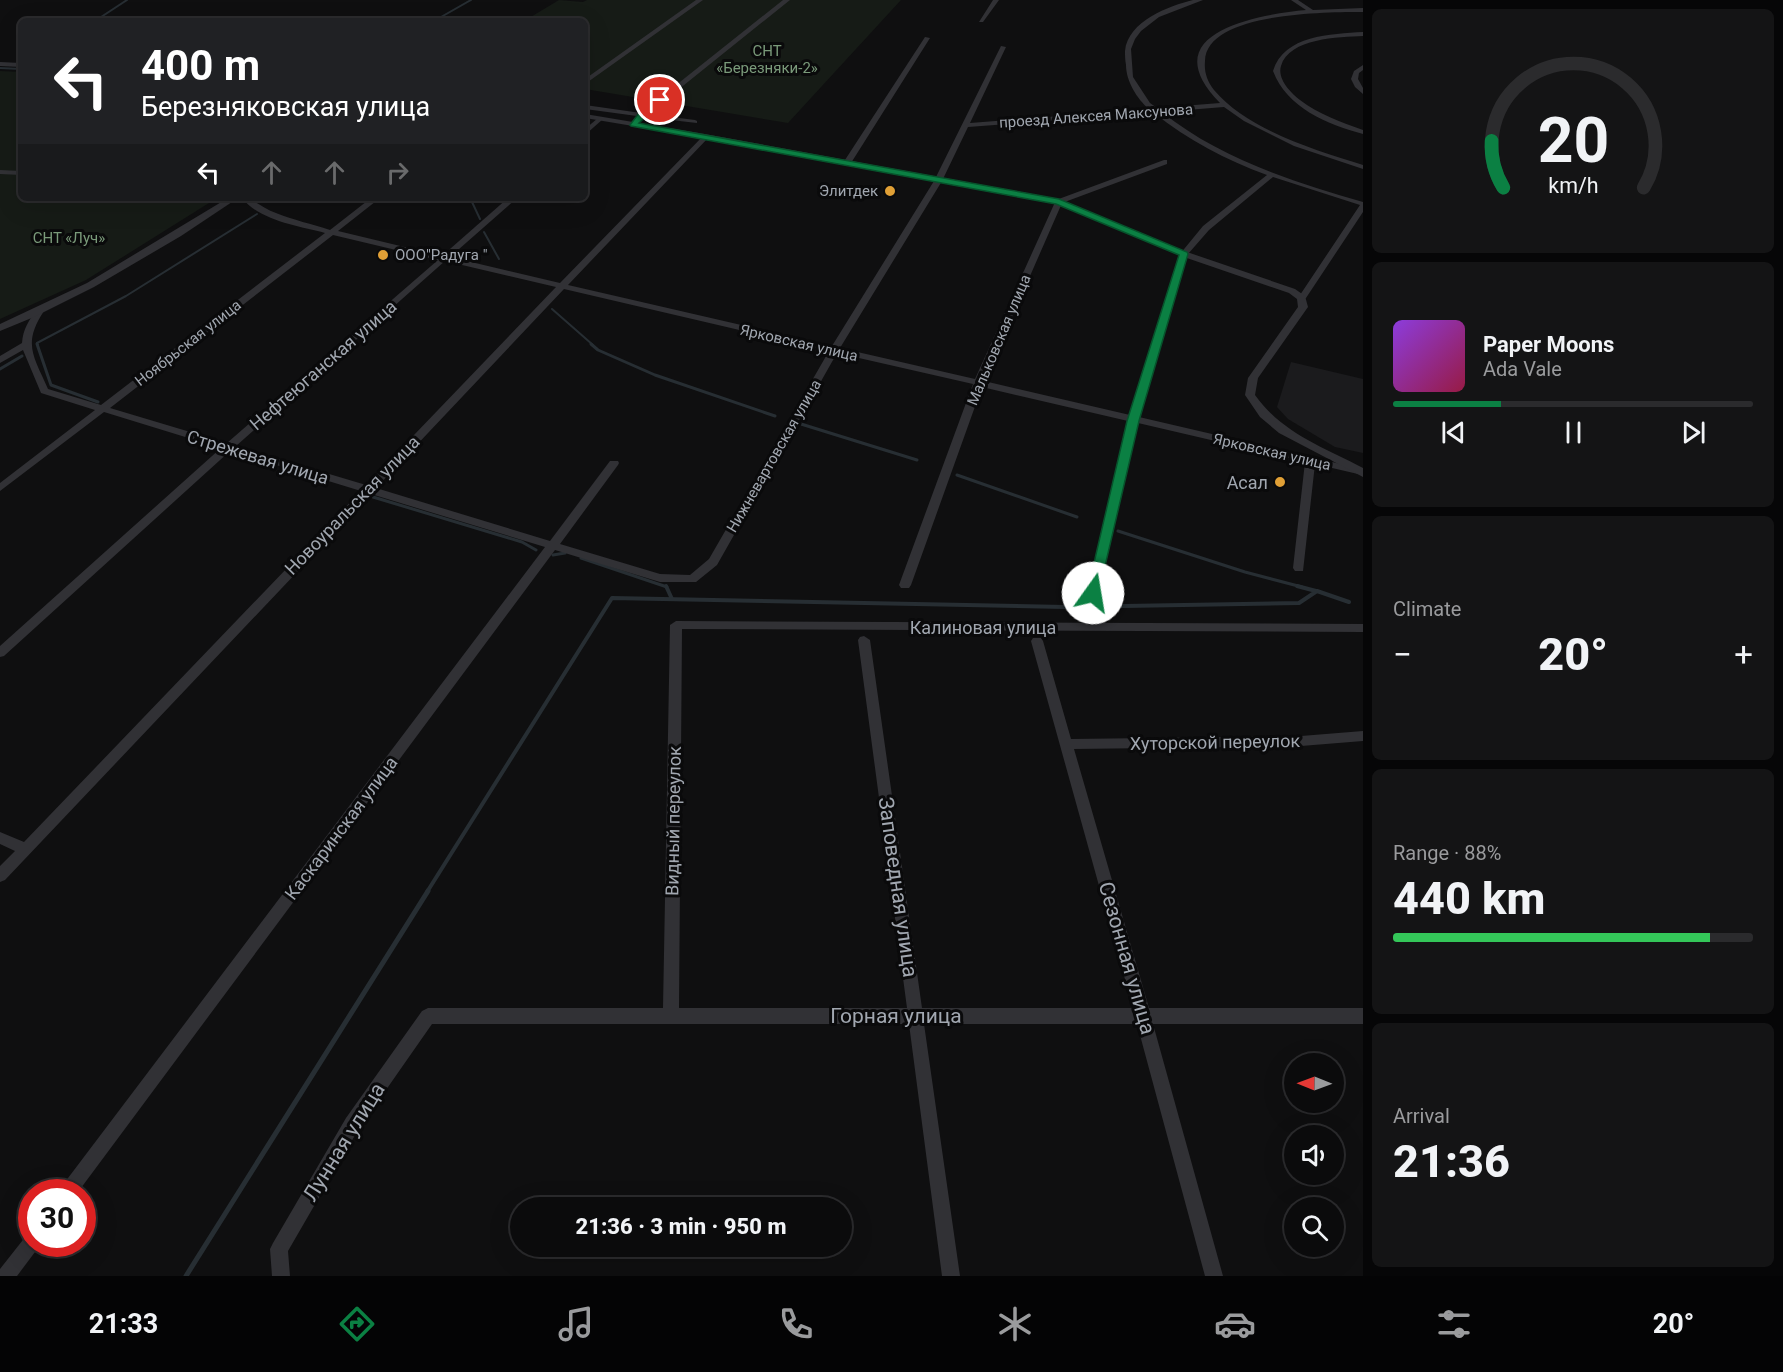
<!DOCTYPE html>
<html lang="en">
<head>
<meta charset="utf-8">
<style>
	body { margin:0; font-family:Roboto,sans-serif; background:#141415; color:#f1f3f6; height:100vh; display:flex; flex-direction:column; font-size:22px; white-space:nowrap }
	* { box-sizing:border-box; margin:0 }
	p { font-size:20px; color:#9a9b9d }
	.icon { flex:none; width:33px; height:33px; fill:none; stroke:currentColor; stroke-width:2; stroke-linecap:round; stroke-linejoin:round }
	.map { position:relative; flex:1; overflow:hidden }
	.panel { display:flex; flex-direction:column; gap:9px; padding:9px; background:#060607; width:420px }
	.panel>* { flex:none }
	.guide { position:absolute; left:18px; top:18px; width:570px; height:183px; border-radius:9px; box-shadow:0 6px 24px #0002,0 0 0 2px #2b2b2d; background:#202124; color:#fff; overflow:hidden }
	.needle { width:39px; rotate:271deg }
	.buttons { position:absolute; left:1284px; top:1053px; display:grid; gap:12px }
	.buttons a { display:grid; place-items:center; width:60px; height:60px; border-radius:50%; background:#0b0b0c; box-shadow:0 6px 24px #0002,0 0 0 2px #2b2b2d; font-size:30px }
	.speed { position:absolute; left:18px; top:1179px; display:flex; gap:12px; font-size:30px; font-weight:700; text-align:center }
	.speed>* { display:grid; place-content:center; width:78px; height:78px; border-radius:50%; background:#0b0b0c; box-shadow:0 6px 24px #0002,0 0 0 2px #2b2b2d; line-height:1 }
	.speed .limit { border:9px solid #d22; background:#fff; color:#111 }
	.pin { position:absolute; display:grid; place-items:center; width:51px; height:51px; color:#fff; margin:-26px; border:3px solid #fff; border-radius:50%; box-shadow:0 2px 6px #0007 }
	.me { position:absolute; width:66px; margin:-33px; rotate:13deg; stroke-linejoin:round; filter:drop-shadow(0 0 4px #0008) }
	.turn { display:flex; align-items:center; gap:21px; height:126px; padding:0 24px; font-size:27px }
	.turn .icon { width:78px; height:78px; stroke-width:2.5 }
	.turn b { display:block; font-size:42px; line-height:51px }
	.lanes { display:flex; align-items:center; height:57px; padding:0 24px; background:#0003; justify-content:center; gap:30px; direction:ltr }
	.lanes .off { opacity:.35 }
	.big { font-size:45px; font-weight:800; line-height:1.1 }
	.panel .card { flex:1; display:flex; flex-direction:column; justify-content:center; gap:9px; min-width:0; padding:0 21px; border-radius:9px; background:#141415 }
	.panel .dial { align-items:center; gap:0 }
	.dial svg { height:156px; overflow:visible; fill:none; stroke:#2b2b2d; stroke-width:7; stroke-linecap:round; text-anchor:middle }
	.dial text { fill:#f1f3f6; stroke:none }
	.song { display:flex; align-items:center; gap:18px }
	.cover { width:72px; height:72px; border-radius:9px; background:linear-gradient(135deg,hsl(270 70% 55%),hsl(340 70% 35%)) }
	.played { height:6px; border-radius:3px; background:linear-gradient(90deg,#0b8043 30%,#2b2b2d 30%) }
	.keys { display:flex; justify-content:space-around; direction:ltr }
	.heat { display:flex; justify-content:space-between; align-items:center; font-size:33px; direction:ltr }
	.charge { height:9px; border-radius:4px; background:linear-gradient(90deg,#34c759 88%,#2b2b2d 0) }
	.trip { position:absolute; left:510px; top:1197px; width:342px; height:60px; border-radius:30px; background:#0b0b0c; box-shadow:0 6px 24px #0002,0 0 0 2px #2b2b2d; font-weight:800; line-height:60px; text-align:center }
	.menu { display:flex; height:96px; justify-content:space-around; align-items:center; background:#040405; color:#9a9b9d }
	.menu .icon { width:42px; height:42px }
	.menu .selected { color:#0b8043 }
	.menu b { font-size:27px; color:#f1f3f6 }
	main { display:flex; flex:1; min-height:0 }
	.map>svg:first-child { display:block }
	.built { fill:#1b1b1d }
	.green { fill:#161b16 }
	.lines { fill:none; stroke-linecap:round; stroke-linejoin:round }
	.stream-far3 { stroke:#272e33; stroke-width:2 }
	.stream-far2 { stroke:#272e33; stroke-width:3 }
	.stream-far1 { stroke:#272e33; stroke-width:4 }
	.stream { stroke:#272e33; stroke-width:5 }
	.minor { fill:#313135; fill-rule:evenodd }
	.tertiary { fill:#313135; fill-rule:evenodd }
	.route { fill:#0b8043; stroke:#07532c; stroke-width:1.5 }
	.poi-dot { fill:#e1a036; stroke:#0a0a0b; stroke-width:2 }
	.labels { text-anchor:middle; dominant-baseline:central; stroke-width:6; stroke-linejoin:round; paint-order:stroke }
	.far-park-label { font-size:15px; fill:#7a9a7a; stroke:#0a0a0b }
	.far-street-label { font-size:15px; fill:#a1a7b0; stroke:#0a0a0b }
	.far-poi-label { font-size:15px; fill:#a1a7b0; stroke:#0a0a0b; text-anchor:end }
	.street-label { font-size:18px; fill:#a1a7b0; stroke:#0a0a0b }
	.poi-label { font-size:18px; fill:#a1a7b0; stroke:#0a0a0b; text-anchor:end }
	.near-street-label { font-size:21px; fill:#a1a7b0; stroke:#0a0a0b }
</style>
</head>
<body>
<main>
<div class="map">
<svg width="1363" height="1276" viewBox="0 0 1363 1276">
	<rect width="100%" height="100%" fill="#0f0f10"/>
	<path class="built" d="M1291,362L1363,379V453L1335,447L1288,419L1277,407Z"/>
	<path class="green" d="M559,0L583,2L587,0H901L788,123L585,89V21H524Z
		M0,71L21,72V198H217L86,280L0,319Z"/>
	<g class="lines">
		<path class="stream-far3" d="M95,21L127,0
			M434,21L471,0
			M0,68L21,69
			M465,198L472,202L480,219
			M278,201L282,198
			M484,232L499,259
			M552,309L593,345
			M38,345L37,343L126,296L257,214"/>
		<path class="stream-far2" d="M37,344L51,385L98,402
			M591,344L598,350L655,375L775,416
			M0,369L22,356
			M801,424L917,460
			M957,475L1077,517
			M373,497L522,542L536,550
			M1118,531L1245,572L1302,587
			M553,555L565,553
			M581,558L667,587"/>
		<path class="stream-far1" d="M666,586L672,599
			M1297,586L1316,591
			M427,892L612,598L1065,607L1299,603L1317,591L1349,602"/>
		<path class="stream" d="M186,1276L428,891"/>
		<path class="minor" d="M696,0H703L585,84V79Z
			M783,0H790L648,114L695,120L697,121V123L644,117L634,127L631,125L637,116L585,109V105L641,113Z
			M993,0H999L983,22H979Z
			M1193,0H1203L1159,17L1141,31L1135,39L1131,49L1133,77L1150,103L1157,108L1220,103C1152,34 1253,15 1306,10L1291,0H1298L1313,10L1363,8V12C1328,12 1206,12 1205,61C1204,72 1207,81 1214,90C1248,130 1314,150 1363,165V169L1294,146L1244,121L1224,107L1162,112C1219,158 1293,182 1363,202V212L1306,298L1302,301L1298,298L1360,205L1273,177L1209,230L1188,254L1139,417L1362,469L1363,471L1358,474L1315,464L1303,571H1295L1293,568L1305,462L1138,423L1099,593L1093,597L1089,596L1087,593L1128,421L982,387L911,585L909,588H901L899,585L973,384L837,353L717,565L696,582H660L555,550L78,1192H59L62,1186L545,547L371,494L5,880L0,882V866L15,851L0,844V832L24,842L361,491L230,451L4,656L0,657V646L221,448L104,412L0,491V483L95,410L41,393L23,350L0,363V356L22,343C23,329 29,320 37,309L44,311C22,344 34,357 48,389L101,405L325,233C299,226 260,221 242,198C253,198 264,209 276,213C293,220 312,224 330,230L371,198H380L338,231L442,256L508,198H517L450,257L560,283L705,134L709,136L708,138L568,285L832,346L934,181L1001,46L1006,47L970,123L1149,109C1137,99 1126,81 1126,65C1125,60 1125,55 1125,51C1128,21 1169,6 1193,0ZM1154,113C1188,140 1226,160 1267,175L1203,226L1180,254L1130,415L984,381L1062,203L1167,164V160H1164L1056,200L975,379L840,348L942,181L968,127ZM333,235L438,260L227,443L110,408ZM445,261L556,287L366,485L236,446ZM564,289L829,351L709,559L690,575L660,574L560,544L618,465L619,463L618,461H610L550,541L376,488Z
			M1363,32V36C1339,37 1289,38 1281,66C1277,79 1291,93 1300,100C1318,114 1341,122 1363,130V134C1327,124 1287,108 1273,71C1284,35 1331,34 1363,32Z
			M925,37L930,38L851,163L844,165L843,163Z
			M0,62L21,63V67L0,66Z
			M1363,65V70L1359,73L1358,79L1363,88V94L1355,87L1351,79L1354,71Z
			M598,118L603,119L585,135V129Z
			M0,170L21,171V175L0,174Z
			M676,621L1363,624V632L682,629L679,1008H907L858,640L860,637L864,636L870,640L922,1008H1133L1031,641L1033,638H1041L1043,641L1071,739L1301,736L1363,731V741L1301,746L1074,749L1149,1008H1363V1024H1153L1223,1276H1205L1137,1024H924L960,1276H942L909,1024H432L358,1130L288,1251L290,1276H272L270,1249L273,1243L346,1118L422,1011L428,1008H663L670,625Z
			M32,1233V1244H40L38,1248L17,1276H0V1269L26,1236Z"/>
		<path class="tertiary" d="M585,114L705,134L1059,199L1187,252L1295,289L1305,296L1308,307L1258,378L1255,395C1282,433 1323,447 1363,468V477L1279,433L1260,417L1245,395L1248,378L1298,307L1297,299L1289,293L1181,256L1057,204L705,138L585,118Z
			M228,198H238L181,236L94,287L34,317L0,331V324L87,283Z"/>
	</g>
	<path class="route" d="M660,98L664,100L663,102L639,123L1059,199L1187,252L1188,254L1139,421L1098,596L1093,598L1087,593L1127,421L1179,255L1056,204L631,126L630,125L639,113Z"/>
	<g class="poi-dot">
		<circle cx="890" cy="191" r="6"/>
		<circle cx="383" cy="255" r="6"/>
		<circle cx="1280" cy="482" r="6"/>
	</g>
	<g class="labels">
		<g class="far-park-label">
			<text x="767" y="51">СНТ<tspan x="767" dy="17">«Березняки-2»</tspan></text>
			<text x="69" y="238">СНТ «Луч»</text>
		</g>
		<g class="far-street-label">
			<text transform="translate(1096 116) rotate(-4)">проезд Алексея Максунова</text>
			<text transform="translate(999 340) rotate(-67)">Мальковская улица</text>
			<text transform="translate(188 343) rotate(-38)">Ноябрьская улица</text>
			<text transform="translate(799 343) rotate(13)">Ярковская улица</text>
			<text transform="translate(1272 452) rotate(13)">Ярковская улица</text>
			<text transform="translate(774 456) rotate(-60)">Нижневартовская улица</text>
		</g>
		<g class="far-poi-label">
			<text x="878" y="191">Элитдек</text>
			<text x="395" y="255" text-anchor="start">ООО"Радуга "</text>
		</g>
		<g class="street-label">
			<text transform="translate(323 365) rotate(-41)">Нефтеюганская улица</text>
			<text transform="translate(258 457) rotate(17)">Стрежевая улица</text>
			<text transform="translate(352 505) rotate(-46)">Новоуральская улица</text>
			<text x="983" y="627">Калиновая улица</text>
			<text transform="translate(1215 742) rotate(-1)">Хуторской переулок</text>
			<text transform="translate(673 821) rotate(-89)">Видный переулок</text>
			<text transform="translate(341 828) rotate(-53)">Каскаринская улица</text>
		</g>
		<g class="poi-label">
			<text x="1268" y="482">Асал</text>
		</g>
		<g class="near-street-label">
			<text transform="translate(898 887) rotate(82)">Заповедная улица</text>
			<text transform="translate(1127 958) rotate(74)">Сезонная улица</text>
			<text x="896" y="1016">Горная улица</text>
			<text transform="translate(344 1142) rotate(-58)">Лунная улица</text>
		</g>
	</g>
</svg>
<div class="buttons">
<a><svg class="needle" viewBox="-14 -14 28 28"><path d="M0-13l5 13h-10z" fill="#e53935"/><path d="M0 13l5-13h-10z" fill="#9a9b9d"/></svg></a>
<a><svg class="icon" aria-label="sound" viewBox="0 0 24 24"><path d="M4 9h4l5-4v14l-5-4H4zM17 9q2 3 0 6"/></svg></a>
<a><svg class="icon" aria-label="search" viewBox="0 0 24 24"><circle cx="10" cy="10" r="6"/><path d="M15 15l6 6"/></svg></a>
</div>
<div class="speed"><div class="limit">30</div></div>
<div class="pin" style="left:660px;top:100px;background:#d93025"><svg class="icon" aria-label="arrive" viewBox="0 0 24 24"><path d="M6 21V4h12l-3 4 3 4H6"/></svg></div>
<svg class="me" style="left:1093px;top:593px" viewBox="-20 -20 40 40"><circle r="19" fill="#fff"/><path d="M0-13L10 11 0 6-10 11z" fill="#0b8043"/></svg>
<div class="trip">21:36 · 3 min · 950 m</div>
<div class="guide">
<div class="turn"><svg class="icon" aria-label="left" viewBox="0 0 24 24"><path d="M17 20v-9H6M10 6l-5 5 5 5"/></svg><div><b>400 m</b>Березняковская улица</div></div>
<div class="lanes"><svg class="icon" aria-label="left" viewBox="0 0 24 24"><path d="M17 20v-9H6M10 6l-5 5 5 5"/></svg><svg class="icon off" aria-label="ahead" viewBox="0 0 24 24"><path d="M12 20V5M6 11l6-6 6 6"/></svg><svg class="icon off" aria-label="ahead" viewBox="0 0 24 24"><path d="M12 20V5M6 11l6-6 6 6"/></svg><svg class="icon off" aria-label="right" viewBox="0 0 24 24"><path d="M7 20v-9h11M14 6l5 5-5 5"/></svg></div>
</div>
</div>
<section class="panel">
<div class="card dial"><svg viewBox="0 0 100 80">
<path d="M14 69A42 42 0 1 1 86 69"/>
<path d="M14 69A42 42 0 0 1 8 45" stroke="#0b8043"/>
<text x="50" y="56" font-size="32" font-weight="700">20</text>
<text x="50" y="72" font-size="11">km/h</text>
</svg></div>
<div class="card">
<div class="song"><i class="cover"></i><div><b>Paper Moons</b><p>Ada Vale</p></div></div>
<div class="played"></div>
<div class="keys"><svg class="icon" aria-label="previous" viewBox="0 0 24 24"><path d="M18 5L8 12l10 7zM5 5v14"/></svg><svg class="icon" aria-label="pause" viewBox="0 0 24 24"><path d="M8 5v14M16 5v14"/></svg><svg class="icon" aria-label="next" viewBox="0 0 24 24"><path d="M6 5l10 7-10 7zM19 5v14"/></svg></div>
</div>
<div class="card"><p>Climate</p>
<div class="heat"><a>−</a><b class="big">20°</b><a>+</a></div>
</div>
<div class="card"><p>Range · 88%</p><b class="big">440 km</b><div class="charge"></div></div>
<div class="card"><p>Arrival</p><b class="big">21:36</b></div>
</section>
</main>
<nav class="menu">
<b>21:33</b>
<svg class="icon selected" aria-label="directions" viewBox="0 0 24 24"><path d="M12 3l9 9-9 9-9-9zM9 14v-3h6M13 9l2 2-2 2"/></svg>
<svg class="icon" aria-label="music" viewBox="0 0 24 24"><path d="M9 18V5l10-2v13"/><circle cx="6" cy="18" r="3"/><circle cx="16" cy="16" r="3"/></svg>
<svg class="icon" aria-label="phone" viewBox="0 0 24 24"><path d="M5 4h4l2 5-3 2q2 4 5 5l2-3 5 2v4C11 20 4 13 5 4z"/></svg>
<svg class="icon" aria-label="climate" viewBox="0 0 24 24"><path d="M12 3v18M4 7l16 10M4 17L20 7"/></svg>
<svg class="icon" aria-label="car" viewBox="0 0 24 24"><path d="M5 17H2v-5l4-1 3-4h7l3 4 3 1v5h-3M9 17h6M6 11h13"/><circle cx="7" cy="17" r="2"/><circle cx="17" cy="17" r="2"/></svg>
<svg class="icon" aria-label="filters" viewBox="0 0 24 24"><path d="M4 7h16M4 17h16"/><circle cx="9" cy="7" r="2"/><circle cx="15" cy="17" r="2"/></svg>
<b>20°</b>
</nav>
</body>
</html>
